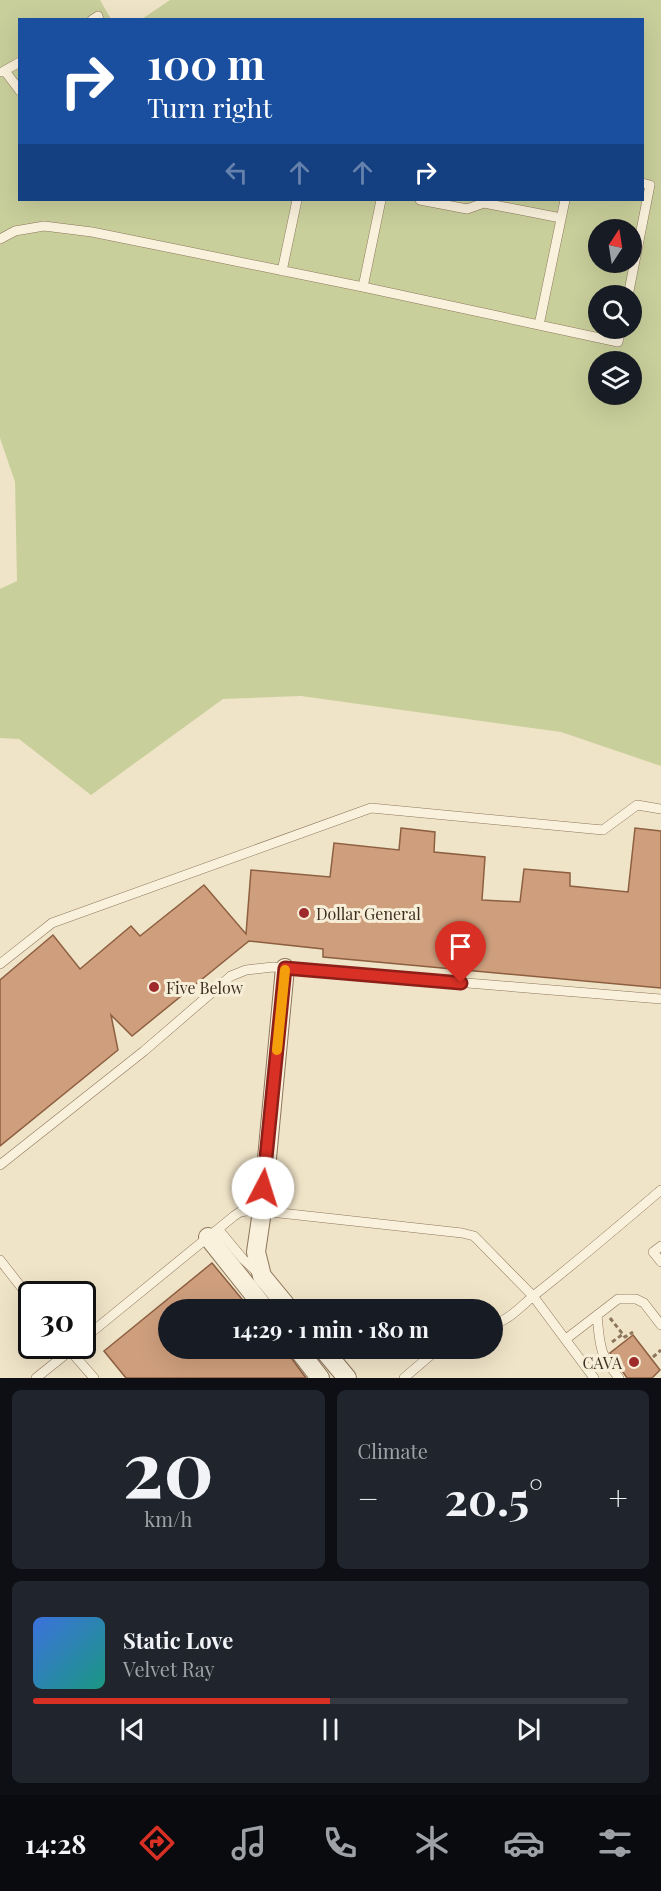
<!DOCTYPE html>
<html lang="en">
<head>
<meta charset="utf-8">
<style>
	body { margin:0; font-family:"Playfair Display",serif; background:#20242c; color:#f1f3f6; height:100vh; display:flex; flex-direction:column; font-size:22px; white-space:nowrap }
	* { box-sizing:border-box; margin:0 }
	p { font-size:20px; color:#9ea1a6 }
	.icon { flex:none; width:33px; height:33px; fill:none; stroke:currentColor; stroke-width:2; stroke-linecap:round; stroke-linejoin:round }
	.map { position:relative; height:1378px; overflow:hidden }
	.sheet { display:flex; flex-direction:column; gap:12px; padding:12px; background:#0d0f14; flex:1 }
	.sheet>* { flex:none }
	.top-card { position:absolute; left:18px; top:18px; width:626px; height:183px; border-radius:0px; box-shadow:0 6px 24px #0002; background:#1a4fa0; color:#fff; overflow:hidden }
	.needle { width:39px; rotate:12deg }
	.tools { position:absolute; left:588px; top:219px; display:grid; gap:12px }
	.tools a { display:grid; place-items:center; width:54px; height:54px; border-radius:50%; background:#171b24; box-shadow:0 6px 24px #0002; font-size:30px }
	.speed { position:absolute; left:18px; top:1281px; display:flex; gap:12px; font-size:30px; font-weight:700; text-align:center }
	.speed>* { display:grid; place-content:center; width:78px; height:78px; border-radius:50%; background:#171b24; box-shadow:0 6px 24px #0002; line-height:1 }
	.speed .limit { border:3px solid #111; border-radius:9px; background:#fff; color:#111 }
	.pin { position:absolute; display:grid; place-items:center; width:51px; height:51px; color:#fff; margin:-62px -26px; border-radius:50% 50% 50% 0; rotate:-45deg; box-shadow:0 0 6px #0007 }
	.pin .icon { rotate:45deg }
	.me { position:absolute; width:66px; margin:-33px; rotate:5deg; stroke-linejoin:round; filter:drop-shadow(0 0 4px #0008) }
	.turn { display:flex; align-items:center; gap:21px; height:126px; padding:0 30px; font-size:27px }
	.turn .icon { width:78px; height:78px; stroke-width:2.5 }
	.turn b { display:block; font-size:42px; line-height:51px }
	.lanes { display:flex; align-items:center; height:57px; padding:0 30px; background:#0003; justify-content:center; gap:30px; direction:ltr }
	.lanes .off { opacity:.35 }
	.big { font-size:45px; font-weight:700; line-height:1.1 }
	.sheet .widget { flex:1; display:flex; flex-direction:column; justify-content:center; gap:9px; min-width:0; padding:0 21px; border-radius:9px; background:#20242c }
	.sheet .dial { align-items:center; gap:0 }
	.dial b { font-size:78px; line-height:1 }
	.song { display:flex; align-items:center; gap:18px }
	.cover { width:72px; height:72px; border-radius:9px; background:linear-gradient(135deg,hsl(220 70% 55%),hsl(170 70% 35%)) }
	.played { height:6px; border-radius:3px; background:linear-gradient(90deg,#d93025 50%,#363941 50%) }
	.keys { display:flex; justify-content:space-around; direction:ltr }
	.heat { display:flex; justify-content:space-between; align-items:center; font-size:33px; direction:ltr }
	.sheet .tiles { flex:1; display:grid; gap:12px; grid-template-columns:1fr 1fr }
	.widget:last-child { grid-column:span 2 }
	.trip { position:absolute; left:158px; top:1299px; width:345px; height:60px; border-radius:30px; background:#171b24; box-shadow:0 6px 24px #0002; font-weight:700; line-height:60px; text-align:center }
	.tabs { display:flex; height:96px; justify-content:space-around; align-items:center; background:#090b0e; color:#9ea1a6 }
	.tabs .icon { width:42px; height:42px }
	.tabs .current { color:#d93025 }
	.tabs b { font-size:27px; color:#f1f3f6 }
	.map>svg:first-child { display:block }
	.green { fill:#c9cf9b; fill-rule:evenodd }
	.building { fill:#cf9f7d; stroke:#8d5f41; stroke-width:1.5 }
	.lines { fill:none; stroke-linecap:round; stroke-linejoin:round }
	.service-casing { stroke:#8d765c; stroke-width:10 }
	.minor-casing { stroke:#8d765c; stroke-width:20 }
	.path { stroke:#8d765c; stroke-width:3; stroke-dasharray:4.5 3; stroke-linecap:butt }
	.service { stroke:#faf1dc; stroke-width:9 }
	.minor { stroke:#faf1dc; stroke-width:18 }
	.route-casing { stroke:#8d1f18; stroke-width:15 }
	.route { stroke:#d93025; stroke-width:10 }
	.slow { stroke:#f59e0b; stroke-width:10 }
	.poi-dot { fill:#9e2a2b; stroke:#f7eed8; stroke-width:2 }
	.labels { text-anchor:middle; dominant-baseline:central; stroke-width:6; stroke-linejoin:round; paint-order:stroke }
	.poi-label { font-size:16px; fill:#3d2e20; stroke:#f7eed8; text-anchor:start }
</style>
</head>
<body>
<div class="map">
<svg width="661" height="1378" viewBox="0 0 661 1378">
	<rect width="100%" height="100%" fill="#f0e4c8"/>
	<path class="green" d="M0,0H100L111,19L20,20V200H642V20L142,19L170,0H661V766L561,732L301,696L223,699L91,795L19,739L0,738V589L17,581L15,482L0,438ZM598,230H632V262H598ZM598,296H632V328H598ZM598,362H632V394H598Z"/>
	<path class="building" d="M401,828L435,832L434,852L485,857L482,900L520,902L524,869L570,873V886L628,892L635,828L661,831V988L323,957V949L249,941L132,1036L111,1015L118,1050L0,1146V980L53,935L80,969L131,926L140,936L204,885L246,934L251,870L330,877L334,843L399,850Z
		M212,1263L251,1310H168V1348H284L306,1378H126L104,1351Z
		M633,1335L660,1370L652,1378H627L610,1353Z"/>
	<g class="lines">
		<defs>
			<path id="service" d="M92,20L98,16L99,20
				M5,71L20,91
				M2,72L20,62
				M420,200L467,209L484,203L561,218
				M0,239L15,231L44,226L92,232L363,287L618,342L621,328
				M282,271L297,200
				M363,287L381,200
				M628,296L650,185L642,183
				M539,325L565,200
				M0,964L52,923L371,808L603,830L637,805L661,809
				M0,1165L144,1051L231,976L246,970L273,967L661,999
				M218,1229L243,1259L258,1273
				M661,1246L653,1252L661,1262
				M0,1260L32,1301
				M597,1315C600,1346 599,1354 619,1378
				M492,1325C510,1320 523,1304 537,1293C579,1260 620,1225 661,1190
				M566,1339L618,1299H636L644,1303L661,1325
				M82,1340L234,1216L240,1212L253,1210L462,1233L474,1236L533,1296L594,1378
				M66,1346L94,1378
				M36,1378L76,1346
				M404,1378L439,1348"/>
			<path id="minor" d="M285,968L262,1211L256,1252L262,1276L290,1310
				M208,1237L266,1310
				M297,1348L320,1378
				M322,1348L347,1378"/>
		</defs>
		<use href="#service" class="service-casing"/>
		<use href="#minor" class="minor-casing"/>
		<path class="path" d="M610,1318L625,1337L633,1332
			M612,1342L623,1334
			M653,1357L661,1350"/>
		<use href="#service" class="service"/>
		<use href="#minor" class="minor"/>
	</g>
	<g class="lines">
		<defs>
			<path id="route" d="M263,1188L285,968L461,983"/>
		</defs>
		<use href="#route" class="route-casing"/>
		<use href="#route" class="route"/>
		<path class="slow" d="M277,1050L285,970"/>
	</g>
	<g class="poi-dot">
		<circle cx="304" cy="913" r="6"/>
		<circle cx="154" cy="987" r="6"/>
		<circle cx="634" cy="1362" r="6"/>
	</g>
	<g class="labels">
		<g class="poi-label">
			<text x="316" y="913">Dollar General</text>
			<text x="166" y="987">Five Below</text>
			<text x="622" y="1362" text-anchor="end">CAVA</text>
		</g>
	</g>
</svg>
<div class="tools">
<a><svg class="needle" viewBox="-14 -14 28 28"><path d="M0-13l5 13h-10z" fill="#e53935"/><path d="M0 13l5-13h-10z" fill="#9ea1a6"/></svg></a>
<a><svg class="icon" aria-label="search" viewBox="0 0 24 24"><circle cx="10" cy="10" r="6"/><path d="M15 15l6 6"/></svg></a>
<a><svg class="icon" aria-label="layers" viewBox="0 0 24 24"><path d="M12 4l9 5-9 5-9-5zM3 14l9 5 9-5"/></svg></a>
</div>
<div class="speed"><div class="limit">30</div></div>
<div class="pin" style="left:461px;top:983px;background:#d93025"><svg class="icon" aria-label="arrive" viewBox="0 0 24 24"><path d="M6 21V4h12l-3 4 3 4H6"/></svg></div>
<svg class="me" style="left:263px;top:1188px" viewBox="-20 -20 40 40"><circle r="19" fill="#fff"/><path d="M0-13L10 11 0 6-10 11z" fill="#d93025"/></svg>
<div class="trip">14:29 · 1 min · 180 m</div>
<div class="top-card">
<div class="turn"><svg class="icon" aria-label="right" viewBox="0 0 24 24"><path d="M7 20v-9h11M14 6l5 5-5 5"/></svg><div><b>100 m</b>Turn right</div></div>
<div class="lanes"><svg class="icon off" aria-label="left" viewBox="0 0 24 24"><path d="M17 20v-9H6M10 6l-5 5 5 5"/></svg><svg class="icon off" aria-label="ahead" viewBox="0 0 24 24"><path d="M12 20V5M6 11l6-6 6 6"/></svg><svg class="icon off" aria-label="ahead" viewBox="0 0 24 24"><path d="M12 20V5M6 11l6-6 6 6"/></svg><svg class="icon" aria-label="right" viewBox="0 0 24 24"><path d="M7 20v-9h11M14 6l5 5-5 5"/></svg></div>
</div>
</div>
<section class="sheet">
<div class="tiles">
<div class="widget dial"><b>20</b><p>km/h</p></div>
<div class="widget"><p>Climate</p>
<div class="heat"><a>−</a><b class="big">20.5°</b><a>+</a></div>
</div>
<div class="widget">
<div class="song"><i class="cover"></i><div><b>Static Love</b><p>Velvet Ray</p></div></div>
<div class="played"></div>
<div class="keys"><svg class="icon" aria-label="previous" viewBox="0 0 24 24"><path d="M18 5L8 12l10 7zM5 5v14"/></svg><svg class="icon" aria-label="pause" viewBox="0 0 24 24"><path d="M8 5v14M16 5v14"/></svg><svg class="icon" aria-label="next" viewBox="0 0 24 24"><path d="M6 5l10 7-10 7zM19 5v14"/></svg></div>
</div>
</div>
</section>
<nav class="tabs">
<b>14:28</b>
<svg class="icon current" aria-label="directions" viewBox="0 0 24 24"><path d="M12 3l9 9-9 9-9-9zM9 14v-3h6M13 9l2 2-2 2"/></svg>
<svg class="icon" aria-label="music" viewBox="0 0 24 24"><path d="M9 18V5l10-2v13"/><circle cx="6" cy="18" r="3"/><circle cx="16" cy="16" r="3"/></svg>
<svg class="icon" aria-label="phone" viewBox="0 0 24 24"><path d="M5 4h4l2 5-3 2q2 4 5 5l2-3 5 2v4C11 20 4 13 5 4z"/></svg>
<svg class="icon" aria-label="climate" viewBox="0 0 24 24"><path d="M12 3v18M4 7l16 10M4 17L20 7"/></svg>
<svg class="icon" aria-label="car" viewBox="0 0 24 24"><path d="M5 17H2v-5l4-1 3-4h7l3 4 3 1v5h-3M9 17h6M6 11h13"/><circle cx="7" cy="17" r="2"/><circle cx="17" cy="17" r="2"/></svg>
<svg class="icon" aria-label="filters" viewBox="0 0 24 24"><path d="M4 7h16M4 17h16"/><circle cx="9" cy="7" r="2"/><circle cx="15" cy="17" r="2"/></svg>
</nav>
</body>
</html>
